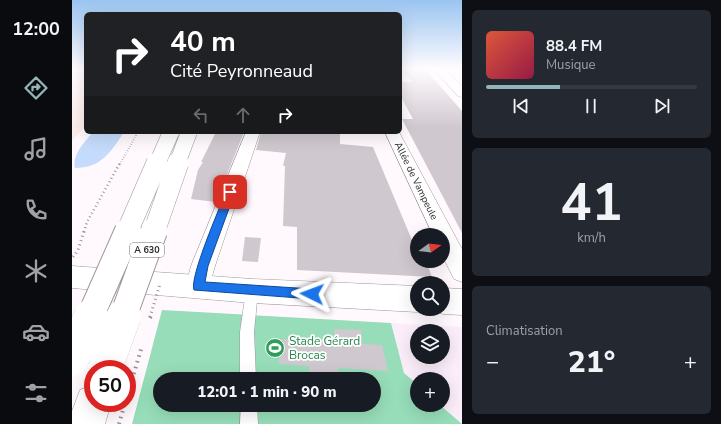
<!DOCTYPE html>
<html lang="fr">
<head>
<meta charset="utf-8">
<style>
	body { margin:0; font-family:"Nunito Sans",sans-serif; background:#242831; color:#f1f3f6; height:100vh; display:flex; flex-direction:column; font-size:15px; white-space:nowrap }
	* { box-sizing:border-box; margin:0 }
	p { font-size:13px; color:#9ea1a6 }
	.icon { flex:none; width:22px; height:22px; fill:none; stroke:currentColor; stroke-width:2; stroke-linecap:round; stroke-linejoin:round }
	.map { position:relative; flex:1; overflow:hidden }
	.drawer { display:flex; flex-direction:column; gap:10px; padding:10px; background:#0d0f14; width:259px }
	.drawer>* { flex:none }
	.guide { position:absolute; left:12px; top:12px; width:318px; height:122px; border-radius:6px; box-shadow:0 4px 16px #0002; background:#202124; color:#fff; overflow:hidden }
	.needle { width:26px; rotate:75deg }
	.controls { position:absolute; left:338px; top:228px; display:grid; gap:8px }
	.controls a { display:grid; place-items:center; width:40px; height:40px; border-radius:50%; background:#171b24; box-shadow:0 4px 16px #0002; font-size:20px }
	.speed { position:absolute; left:12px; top:360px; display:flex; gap:8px; font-size:20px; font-weight:700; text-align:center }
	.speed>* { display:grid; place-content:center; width:52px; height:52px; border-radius:50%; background:#171b24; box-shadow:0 4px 16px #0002; line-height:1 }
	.speed .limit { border:6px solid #d22; background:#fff; color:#111 }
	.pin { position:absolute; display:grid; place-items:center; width:34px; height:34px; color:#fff; margin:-17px; border-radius:8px; box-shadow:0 2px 6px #0006 }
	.me { position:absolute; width:44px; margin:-22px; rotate:273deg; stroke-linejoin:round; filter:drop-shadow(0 0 3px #0008) }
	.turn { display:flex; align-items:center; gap:14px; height:84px; padding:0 20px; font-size:18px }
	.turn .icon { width:52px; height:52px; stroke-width:2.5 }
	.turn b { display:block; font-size:28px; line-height:34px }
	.lanes { display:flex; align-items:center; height:38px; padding:0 20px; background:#0003; justify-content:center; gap:20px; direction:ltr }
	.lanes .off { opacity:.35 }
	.big { font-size:30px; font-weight:800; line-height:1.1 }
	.drawer .widget { flex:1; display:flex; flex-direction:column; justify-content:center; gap:6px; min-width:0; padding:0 14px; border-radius:6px; background:#242831 }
	.drawer .dial { align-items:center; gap:0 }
	.dial b { font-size:52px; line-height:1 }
	.song { display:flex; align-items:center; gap:12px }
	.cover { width:48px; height:48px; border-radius:6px; background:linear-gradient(135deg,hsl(10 70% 55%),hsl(340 70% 35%)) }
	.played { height:4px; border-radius:2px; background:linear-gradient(90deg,#92b5ba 35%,#363941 35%) }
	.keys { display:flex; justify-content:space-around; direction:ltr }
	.heat { display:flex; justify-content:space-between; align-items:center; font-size:22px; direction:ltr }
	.trip { position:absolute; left:81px; top:372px; width:228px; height:40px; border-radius:20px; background:#171b24; box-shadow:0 4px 16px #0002; font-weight:800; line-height:40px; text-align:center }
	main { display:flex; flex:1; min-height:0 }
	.tabs { display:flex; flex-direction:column; width:72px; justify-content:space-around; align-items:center; background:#090b0e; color:#9ea1a6 }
	.tabs .icon { width:28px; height:28px }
	.tabs .current { color:#92b5ba }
	.tabs b { font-size:18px; color:#f1f3f6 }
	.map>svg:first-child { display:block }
	.built { fill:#fbedf9; fill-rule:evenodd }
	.education { fill:#fdedea }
	.green { fill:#97ddb9; fill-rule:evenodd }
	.water { fill:#c5dbfc }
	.building { fill:#d0c8cf }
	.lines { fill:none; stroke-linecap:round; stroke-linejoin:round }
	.service-casing { stroke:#9c959b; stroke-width:1 }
	.minor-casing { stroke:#9c959b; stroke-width:1 }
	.secondary-casing { stroke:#9c959b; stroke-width:1 }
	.motorway-casing { stroke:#9c959b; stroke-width:1 }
	.path-far3 { stroke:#979396; stroke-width:2; stroke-dasharray:0.5 2; stroke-linecap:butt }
	.path-far2 { stroke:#979396; stroke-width:2.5; stroke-dasharray:1 3; stroke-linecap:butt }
	.path-far1 { stroke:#979396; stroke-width:3; stroke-dasharray:1 3.5; stroke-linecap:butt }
	.path { stroke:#979396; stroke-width:4; stroke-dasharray:1.5 4.5; stroke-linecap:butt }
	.service { fill:#fff; fill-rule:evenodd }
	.minor { fill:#fff; fill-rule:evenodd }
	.secondary { fill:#fff; fill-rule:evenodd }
	.motorway { fill:#fff; fill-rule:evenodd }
	.motorway-bridge-far3-casing { stroke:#9c959b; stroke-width:17; stroke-linecap:butt }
	.motorway-bridge-far2-casing { stroke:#9c959b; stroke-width:22; stroke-linecap:butt }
	.motorway-bridge-far1-casing { stroke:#9c959b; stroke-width:28; stroke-linecap:butt }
	.motorway-bridge-casing { stroke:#9c959b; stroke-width:34; stroke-linecap:butt }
	.path-bridge-far1 { stroke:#979396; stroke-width:3; stroke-dasharray:1 3.5; stroke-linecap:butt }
	.path-bridge { stroke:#979396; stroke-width:4; stroke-dasharray:1.5 4.5; stroke-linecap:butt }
	.motorway-bridge-far3 { stroke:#fff; stroke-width:16 }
	.motorway-bridge-far2 { stroke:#fff; stroke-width:21 }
	.motorway-bridge-far1 { stroke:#fff; stroke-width:26 }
	.motorway-bridge { stroke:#fff; stroke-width:34 }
	.route { fill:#1a73e8; stroke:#114b97 }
	.labels { text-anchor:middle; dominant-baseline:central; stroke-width:3.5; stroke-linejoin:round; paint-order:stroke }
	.shield { fill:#fff; stroke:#6c6a6b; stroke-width:1 }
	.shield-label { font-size:9px; font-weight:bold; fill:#2d2a2c }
	.street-label { font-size:10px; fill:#2d2a2c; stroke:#fff }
	.near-leisure-label { font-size:12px; fill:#27864d; stroke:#fff; text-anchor:start }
</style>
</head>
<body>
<main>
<nav class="tabs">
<b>12:00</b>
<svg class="icon current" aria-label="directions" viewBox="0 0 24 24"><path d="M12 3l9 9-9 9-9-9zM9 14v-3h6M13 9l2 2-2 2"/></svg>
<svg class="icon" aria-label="music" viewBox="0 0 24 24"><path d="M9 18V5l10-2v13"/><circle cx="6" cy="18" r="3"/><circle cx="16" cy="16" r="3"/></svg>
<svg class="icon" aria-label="phone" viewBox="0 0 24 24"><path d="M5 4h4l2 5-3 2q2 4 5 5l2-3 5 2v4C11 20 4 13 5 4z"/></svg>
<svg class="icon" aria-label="climate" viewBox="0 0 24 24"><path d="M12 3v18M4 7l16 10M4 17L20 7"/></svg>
<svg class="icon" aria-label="car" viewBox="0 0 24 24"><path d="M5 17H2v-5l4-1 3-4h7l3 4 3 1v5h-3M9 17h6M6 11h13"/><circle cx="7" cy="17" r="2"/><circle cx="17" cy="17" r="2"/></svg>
<svg class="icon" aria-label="filters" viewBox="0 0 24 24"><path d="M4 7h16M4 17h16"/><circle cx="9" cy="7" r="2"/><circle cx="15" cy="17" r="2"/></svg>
</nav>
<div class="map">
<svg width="390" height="424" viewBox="0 0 390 424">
	<rect width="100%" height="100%" fill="#fff9fe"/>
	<path class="built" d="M319,323L390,327V424L368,405H371V379H345V384L332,373ZM345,331H371V357H345Z"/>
	<path class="education" d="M0,69H14V125L0,141Z"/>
	<path class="green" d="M90,310L319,323L332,373L345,384V405H368L390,424H60ZM88,379H302V405H88Z"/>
	<path class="water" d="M21,132H52C39,152 29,168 3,168C0,154 13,142 21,132Z"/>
	<path class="building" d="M328,69H353L390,111V233L330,119H341L328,95V82H340Z
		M150,132H172L144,202L119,199L126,170L131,162H129L143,134H149Z
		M189,132H268V144L301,147L345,252V261H354L360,277L225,270V227L211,226L213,166H211L214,153L184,150Z
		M173,237L189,238L186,262L170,261Z
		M262,329L289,330L291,344L310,345L316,371L266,368V374L237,373V366L207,364L208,339L263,340Z"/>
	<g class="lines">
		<defs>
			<path id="service" d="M180,285L184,287L186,291L182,332L184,379H168V332L174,291L176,287Z
				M169,405H185L186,424H168Z"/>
			<path id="minor" d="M362,69H373L390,86V97L386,96Z
				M174,132H188L143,266L135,294L126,297L117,294L114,286L119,266Z
				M313,132H327L390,249V282L382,279L371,257V235H361Z"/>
			<path id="secondary" d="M0,266L180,279L345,286V309H353L345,312L180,303L0,288Z
				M371,288L390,289V315L371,314L361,310L371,309Z"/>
			<path id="motorway" d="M21,385V403H39L33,424H0V411L8,390Z"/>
		</defs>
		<use href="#service" class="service-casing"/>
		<use href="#minor" class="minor-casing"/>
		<use href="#secondary" class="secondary-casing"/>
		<use href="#motorway" class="motorway-casing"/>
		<path class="path-far3" d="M48,164L66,132"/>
		<path class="path-far2" d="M12,232L15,222L48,163"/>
		<path class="path-far1" d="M1,257L6,250L12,231"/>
		<path class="path" d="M47,424L53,403"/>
		<use href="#service" class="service"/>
		<use href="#minor" class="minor"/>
		<use href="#secondary" class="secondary"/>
		<use href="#motorway" class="motorway"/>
		<defs>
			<path id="motorway-bridge-far3" d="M85,164L99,132
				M105,164L117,132"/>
			<path id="motorway-bridge-far2" d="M55,232L85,163
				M82,232L106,163"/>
			<path id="motorway-bridge-far1" d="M18,317L56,231
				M51,317L82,231"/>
			<path id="motorway-bridge" d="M0,359L19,316
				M33,369L52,316"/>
		</defs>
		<use href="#motorway-bridge-far3" class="motorway-bridge-far3-casing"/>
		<use href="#motorway-bridge-far2" class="motorway-bridge-far2-casing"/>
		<use href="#motorway-bridge-far1" class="motorway-bridge-far1-casing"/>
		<use href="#motorway-bridge" class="motorway-bridge-casing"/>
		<path class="path-bridge-far1" d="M78,317L88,284"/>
		<path class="path-bridge" d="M78,318L79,316
			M55,397L70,346"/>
		<use href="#motorway-bridge-far3" class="motorway-bridge-far3"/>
		<use href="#motorway-bridge-far2" class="motorway-bridge-far2"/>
		<use href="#motorway-bridge-far1" class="motorway-bridge-far1"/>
		<use href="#motorway-bridge" class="motorway-bridge"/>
	</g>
	<linearGradient id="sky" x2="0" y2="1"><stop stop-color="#9ac4f0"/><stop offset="0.54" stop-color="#fffcff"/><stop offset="1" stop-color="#fffcff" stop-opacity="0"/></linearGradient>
	<rect width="390" height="128" fill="url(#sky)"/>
	<path class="route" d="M158,189L163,192L136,266L133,282L240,289L244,290L246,294L244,297L240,299L122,290C117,278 148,207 154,192Z"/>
	<defs>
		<symbol id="stadium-disc" viewBox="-11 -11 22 22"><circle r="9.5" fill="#2e9e5b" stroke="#fff"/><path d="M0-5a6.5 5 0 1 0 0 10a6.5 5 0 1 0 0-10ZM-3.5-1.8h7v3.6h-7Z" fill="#fff"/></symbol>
	</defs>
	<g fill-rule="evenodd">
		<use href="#stadium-disc" x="192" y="337" width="22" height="22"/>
	</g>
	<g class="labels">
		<rect class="shield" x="58" y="243" width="34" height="14" rx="3"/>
		<g class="shield-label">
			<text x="75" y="250">A 630</text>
		</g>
		<g class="street-label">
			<text transform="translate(344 181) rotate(64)">Allée de Vampeule</text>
		</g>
		<g class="near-leisure-label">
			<text x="217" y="341">Stade Gérard<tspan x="217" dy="14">Brocas</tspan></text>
		</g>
	</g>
</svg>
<div class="controls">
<a><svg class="needle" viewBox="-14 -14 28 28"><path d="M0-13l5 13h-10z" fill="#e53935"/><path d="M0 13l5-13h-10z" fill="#9ea1a6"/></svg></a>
<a><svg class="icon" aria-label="search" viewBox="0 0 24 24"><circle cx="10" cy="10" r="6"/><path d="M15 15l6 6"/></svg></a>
<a><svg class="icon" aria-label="layers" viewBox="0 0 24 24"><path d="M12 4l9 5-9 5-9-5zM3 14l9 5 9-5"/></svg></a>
<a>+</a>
</div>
<div class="speed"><div class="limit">50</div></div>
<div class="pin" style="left:158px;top:192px;background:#d93025"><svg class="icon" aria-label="arrive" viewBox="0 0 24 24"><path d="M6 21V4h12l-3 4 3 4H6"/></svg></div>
<svg class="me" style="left:240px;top:294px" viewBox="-20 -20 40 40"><path d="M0-17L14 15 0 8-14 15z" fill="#1a73e8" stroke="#fff" stroke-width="4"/></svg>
<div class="trip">12:01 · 1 min · 90 m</div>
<div class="guide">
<div class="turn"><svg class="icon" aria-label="right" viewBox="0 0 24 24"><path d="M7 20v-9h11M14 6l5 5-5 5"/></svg><div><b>40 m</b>Cité Peyronneaud</div></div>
<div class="lanes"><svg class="icon off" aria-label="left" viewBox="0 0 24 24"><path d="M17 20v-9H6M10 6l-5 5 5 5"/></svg><svg class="icon off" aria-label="ahead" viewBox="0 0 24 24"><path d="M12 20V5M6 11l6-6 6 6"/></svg><svg class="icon" aria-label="right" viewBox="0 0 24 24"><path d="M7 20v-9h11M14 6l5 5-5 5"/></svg></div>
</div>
</div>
<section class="drawer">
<div class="widget">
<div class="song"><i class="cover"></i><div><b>88.4 FM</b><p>Musique</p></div></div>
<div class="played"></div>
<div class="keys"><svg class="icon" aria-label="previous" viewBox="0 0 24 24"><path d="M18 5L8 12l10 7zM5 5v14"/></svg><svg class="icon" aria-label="pause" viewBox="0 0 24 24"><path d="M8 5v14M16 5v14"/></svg><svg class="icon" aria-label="next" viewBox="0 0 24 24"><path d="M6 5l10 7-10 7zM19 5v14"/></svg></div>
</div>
<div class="widget dial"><b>41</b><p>km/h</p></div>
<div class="widget"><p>Climatisation</p>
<div class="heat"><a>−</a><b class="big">21°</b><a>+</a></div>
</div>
</section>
</main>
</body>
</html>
